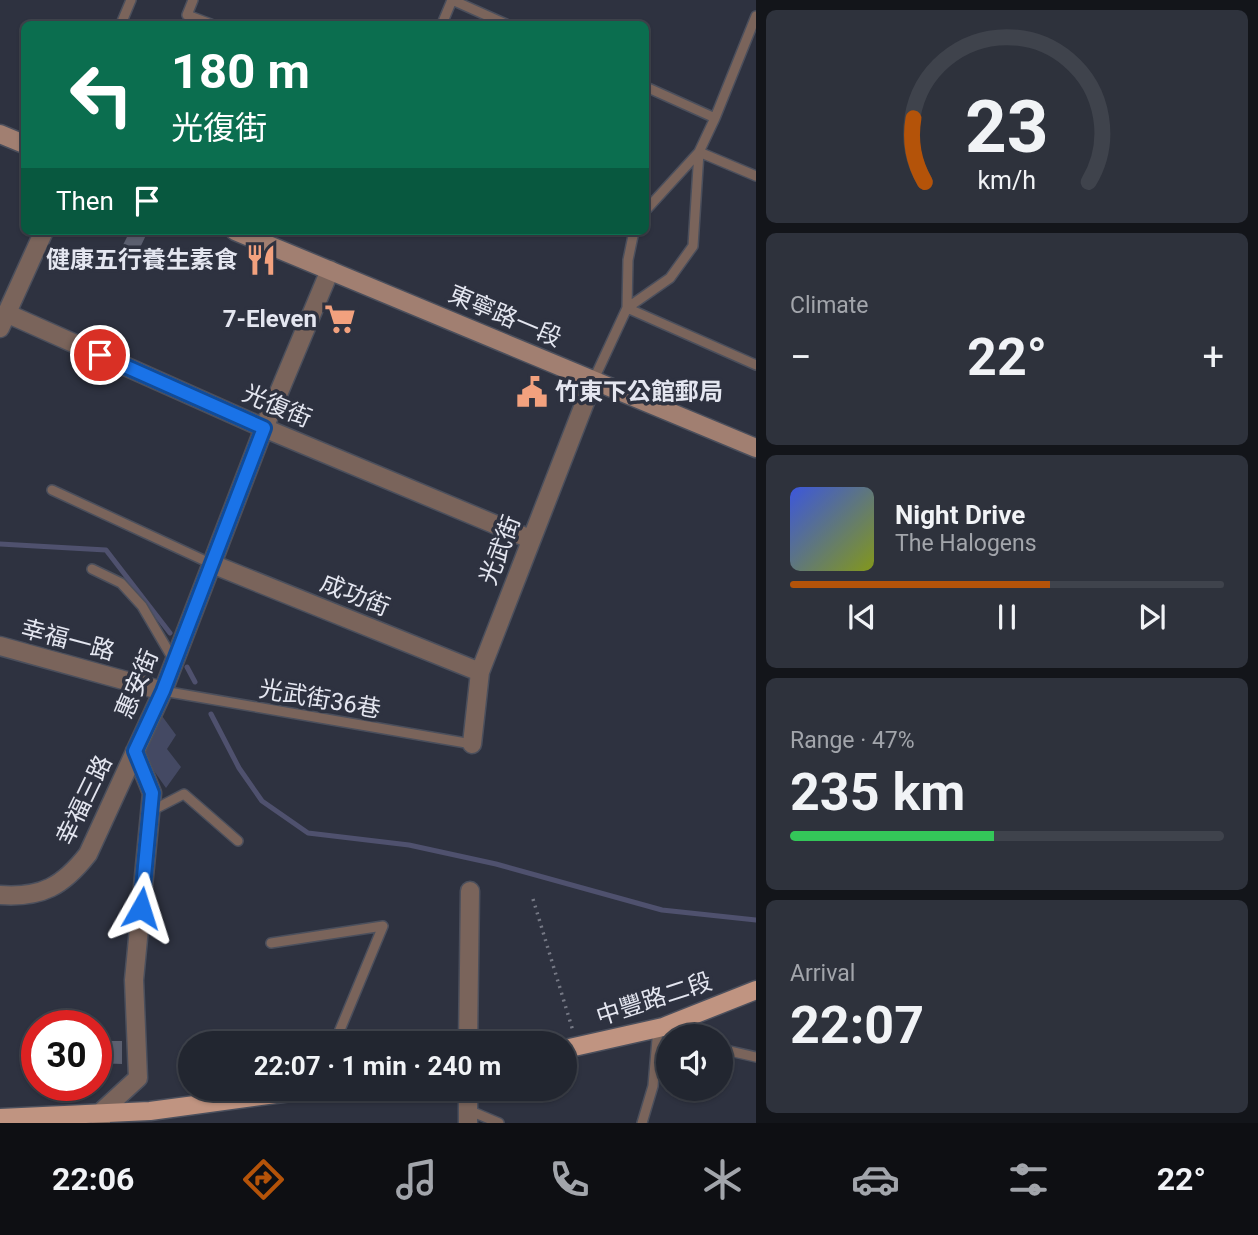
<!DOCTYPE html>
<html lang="en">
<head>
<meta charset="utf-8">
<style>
	body { margin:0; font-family:Roboto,"Noto Sans TC",sans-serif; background:#2e323c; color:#f1f3f6; height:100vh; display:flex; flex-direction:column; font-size:26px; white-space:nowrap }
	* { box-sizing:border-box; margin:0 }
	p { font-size:23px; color:#a2a5ab }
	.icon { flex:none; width:38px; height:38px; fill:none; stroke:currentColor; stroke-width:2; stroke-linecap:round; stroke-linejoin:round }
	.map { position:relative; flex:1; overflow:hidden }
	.side { display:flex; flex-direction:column; gap:10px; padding:10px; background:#13151a; width:502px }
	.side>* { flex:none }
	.banner { position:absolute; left:21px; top:21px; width:628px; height:214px; border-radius:10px; box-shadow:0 2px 5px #0004,0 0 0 2px #3f434c; background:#0b6e4f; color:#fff; overflow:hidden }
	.controls { position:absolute; left:656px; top:1024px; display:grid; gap:14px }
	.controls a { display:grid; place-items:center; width:77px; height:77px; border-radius:50%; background:#222630; box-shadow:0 2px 5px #0004,0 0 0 2px #3f434c; font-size:35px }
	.speed { position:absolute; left:21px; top:1010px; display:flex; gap:14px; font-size:35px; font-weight:700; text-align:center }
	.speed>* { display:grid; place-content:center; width:91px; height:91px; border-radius:50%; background:#222630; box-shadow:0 2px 5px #0004,0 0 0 2px #3f434c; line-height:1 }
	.speed .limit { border:10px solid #d22; background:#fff; color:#111 }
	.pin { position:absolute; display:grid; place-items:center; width:60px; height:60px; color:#fff; margin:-30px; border:4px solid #fff; border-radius:50%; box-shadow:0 2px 7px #0007 }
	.me { position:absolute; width:77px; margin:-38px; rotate:6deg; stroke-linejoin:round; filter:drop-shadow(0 0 5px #0008) }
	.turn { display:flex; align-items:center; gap:24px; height:147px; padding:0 35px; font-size:32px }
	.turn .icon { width:91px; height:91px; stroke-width:2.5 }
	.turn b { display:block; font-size:49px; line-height:60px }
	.then { display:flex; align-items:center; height:66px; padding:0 35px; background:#0003; gap:14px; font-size:26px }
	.big { font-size:52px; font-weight:700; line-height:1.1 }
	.side .card { flex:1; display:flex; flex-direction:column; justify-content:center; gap:10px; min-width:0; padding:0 24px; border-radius:10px; background:#2e323c }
	.side .dial { align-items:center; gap:0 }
	.dial svg { height:182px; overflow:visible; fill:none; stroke:#3f434c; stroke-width:7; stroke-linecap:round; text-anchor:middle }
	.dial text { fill:#f1f3f6; stroke:none }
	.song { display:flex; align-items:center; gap:21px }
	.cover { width:84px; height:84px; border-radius:10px; background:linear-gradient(135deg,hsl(230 70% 55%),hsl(70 70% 35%)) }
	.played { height:7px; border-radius:4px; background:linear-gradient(90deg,#b45309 60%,#3f434c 60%) }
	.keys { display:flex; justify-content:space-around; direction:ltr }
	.heat { display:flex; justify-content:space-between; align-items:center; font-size:38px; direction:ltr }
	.charge { height:10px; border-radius:5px; background:linear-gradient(90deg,#34c759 47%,#3f434c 0) }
	.trip { position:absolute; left:178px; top:1031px; width:399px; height:70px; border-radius:35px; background:#222630; box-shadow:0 2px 5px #0004,0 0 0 2px #3f434c; font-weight:700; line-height:70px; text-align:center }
	.dock { display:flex; height:112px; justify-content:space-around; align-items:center; background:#0e0f13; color:#a2a5ab }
	.dock .icon { width:49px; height:49px }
	.dock .active { color:#b45309 }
	.dock b { font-size:32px; color:#f1f3f6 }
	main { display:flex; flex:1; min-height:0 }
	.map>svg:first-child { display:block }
	.green { fill:#444963 }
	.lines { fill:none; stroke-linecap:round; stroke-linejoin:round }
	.stream { stroke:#4f516e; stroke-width:5 }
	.building { fill:#5b5f6f }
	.service-casing { stroke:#4b4f5c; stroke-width:12 }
	.minor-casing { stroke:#4b4f5c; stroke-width:21 }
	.secondary-casing { stroke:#4b4f5c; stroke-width:21 }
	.primary-casing { stroke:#4b4f5c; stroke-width:21 }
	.path { stroke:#757884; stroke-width:3.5; stroke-dasharray:2 5; stroke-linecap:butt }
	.service { stroke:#7a645b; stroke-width:9 }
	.minor { stroke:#7a645b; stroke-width:18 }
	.secondary { stroke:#a17f71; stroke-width:18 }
	.primary { stroke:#c09481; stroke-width:18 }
	.route-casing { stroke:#114b97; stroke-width:18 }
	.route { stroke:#1a73e8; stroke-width:12 }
	.labels { text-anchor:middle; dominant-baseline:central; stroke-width:7; stroke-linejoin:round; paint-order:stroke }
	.poi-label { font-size:24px; font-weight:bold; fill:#e4e6f0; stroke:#2e3240; text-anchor:end }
	.street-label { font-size:24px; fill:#e4e6f0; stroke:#2e3240 }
</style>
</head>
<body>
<main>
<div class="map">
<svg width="756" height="1123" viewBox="0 0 756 1123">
	<rect width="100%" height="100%" fill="#2e3240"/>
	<path class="green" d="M162,716L176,735L167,749L181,767L166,788L154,771L146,752Z"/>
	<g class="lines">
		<path class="stream" d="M0,544L106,550L170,633
			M187,667L195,682
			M211,714L239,768L262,801L308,833L409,845L496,864L662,910L756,920"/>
	</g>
	<path class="building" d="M130,231H148L137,254L122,247Z
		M96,1041H122V1064L96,1063Z
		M96,1065L108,1066L107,1076H96Z"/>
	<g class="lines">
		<defs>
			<path id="service" d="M193,0L187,15L211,24
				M452,0L506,24
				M121,24L131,0
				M442,24L452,0
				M646,87L715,118L699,152L646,210
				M715,118L756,16
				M699,152L756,176
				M634,231L628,260L627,308L670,278L693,246L699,152
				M594,379L627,308L756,365
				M52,490L212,564
				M92,569L121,583L142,606L173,659
				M163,691L472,744
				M151,811L184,794L238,841
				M271,943L383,926L337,1037L336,1043
				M721,1049L756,1057
				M468,1110L499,1123
				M642,1123L653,1086L658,1028L680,1036"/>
			<path id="minor" d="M6,313L264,428L530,539
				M0,328L44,231
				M212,564L480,672
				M0,646L163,691
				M472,744L480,672L594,379
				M0,895C42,898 63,886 88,854L163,691L264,428L330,270
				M468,1043L470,891
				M101,1123L99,1114L138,1078L134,980L152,793L135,751
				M468,1123V1088"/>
			<path id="secondary" d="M0,134L24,144
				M235,231L756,448"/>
			<path id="primary" d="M565,1049L663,1027L756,990
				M0,1118L150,1111L321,1088"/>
		</defs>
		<use href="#service" class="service-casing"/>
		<use href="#minor" class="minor-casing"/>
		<use href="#secondary" class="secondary-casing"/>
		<use href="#primary" class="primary-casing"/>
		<path class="path" d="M533,899L573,1031"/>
		<use href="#service" class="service"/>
		<use href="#minor" class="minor"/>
		<use href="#secondary" class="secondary"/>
		<use href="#primary" class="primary"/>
	</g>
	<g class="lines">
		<defs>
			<path id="route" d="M100,355L264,428L163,691L135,751L152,793L141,908"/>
		</defs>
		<use href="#route" class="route-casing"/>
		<use href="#route" class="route"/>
	</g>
	<defs>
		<symbol id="restaurant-bare" viewBox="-9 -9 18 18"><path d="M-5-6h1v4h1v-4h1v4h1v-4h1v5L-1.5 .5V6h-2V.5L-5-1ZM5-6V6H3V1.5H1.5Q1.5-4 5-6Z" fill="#f2a17e" stroke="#2e3240" stroke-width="2.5" paint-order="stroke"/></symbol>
		<symbol id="supermarket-bare" viewBox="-9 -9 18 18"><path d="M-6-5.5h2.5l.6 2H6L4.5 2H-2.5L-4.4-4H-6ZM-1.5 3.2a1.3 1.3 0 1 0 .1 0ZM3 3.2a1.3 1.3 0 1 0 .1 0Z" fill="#f2a17e" stroke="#2e3240" stroke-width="2.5" paint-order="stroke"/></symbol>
		<symbol id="civic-bare" viewBox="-9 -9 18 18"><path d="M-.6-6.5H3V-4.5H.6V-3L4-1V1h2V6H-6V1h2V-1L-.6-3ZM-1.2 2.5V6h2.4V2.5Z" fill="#f2a17e" stroke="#2e3240" stroke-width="2.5" paint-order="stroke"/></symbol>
	</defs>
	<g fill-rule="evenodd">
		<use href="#restaurant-bare" x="239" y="238" width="44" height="44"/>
		<use href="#supermarket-bare" x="318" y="297" width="44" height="44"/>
		<use href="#civic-bare" x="510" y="370" width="44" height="44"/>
	</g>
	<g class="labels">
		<g class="poi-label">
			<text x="238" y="260">健康五行養生素食</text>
			<text x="317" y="319">7-Eleven</text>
			<text x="555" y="392" text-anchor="start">竹東下公館郵局</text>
		</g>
		<g class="street-label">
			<text transform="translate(505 316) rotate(23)">東寧路一段</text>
			<text transform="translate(277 406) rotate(23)">光復街</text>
			<text transform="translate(500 550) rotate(-69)">光武街</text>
			<text transform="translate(355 595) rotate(22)">成功街</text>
			<text transform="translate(68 640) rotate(15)">幸福一路</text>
			<text transform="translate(137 684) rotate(-67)">惠安街</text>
			<text transform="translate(320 699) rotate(10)">光武街36巷</text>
			<text transform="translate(84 800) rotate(-64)">幸福三路</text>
			<text transform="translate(654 999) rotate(-18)">中豐路二段</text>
		</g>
	</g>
</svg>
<div class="controls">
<a><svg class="icon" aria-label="sound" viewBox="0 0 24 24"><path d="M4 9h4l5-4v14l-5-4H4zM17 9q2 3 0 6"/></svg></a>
</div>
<div class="speed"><div class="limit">30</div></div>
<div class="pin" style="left:100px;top:355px;background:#d93025"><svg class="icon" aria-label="arrive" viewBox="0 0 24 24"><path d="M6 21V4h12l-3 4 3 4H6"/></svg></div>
<svg class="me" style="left:141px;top:908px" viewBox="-20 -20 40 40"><path d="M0-17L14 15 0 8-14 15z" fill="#1a73e8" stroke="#fff" stroke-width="4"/></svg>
<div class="trip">22:07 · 1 min · 240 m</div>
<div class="banner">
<div class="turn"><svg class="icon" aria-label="left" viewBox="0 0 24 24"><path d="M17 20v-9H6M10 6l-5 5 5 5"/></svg><div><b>180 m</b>光復街</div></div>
<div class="then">Then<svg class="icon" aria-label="arrive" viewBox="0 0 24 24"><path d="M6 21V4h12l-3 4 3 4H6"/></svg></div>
</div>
</div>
<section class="side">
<div class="card dial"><svg viewBox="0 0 100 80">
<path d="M14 69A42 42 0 1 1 86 69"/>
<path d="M14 69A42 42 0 0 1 9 41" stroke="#b45309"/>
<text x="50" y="56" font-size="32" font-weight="700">23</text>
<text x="50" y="72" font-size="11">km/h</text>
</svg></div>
<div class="card"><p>Climate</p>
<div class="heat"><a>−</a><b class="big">22°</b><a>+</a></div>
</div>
<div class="card">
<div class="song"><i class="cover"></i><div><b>Night Drive</b><p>The Halogens</p></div></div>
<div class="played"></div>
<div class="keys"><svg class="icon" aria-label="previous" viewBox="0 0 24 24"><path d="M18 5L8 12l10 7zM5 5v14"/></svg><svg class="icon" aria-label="pause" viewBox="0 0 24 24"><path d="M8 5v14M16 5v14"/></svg><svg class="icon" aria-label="next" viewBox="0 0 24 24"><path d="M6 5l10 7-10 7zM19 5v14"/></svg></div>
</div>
<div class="card"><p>Range · 47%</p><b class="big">235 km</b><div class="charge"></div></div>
<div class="card"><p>Arrival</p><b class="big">22:07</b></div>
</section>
</main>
<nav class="dock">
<b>22:06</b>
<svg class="icon active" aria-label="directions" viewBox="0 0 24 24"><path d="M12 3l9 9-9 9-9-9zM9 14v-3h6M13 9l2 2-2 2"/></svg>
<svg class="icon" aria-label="music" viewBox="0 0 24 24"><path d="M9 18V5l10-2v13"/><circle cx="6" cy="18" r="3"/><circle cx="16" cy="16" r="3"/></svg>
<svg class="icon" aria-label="phone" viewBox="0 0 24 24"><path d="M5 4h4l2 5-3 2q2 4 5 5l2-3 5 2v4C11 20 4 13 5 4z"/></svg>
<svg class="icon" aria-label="climate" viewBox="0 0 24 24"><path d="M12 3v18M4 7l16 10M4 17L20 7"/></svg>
<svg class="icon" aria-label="car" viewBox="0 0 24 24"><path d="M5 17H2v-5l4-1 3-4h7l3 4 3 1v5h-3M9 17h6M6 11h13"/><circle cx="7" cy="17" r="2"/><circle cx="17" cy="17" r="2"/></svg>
<svg class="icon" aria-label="filters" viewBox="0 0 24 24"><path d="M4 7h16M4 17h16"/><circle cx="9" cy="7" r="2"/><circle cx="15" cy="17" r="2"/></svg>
<b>22°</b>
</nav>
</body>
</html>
